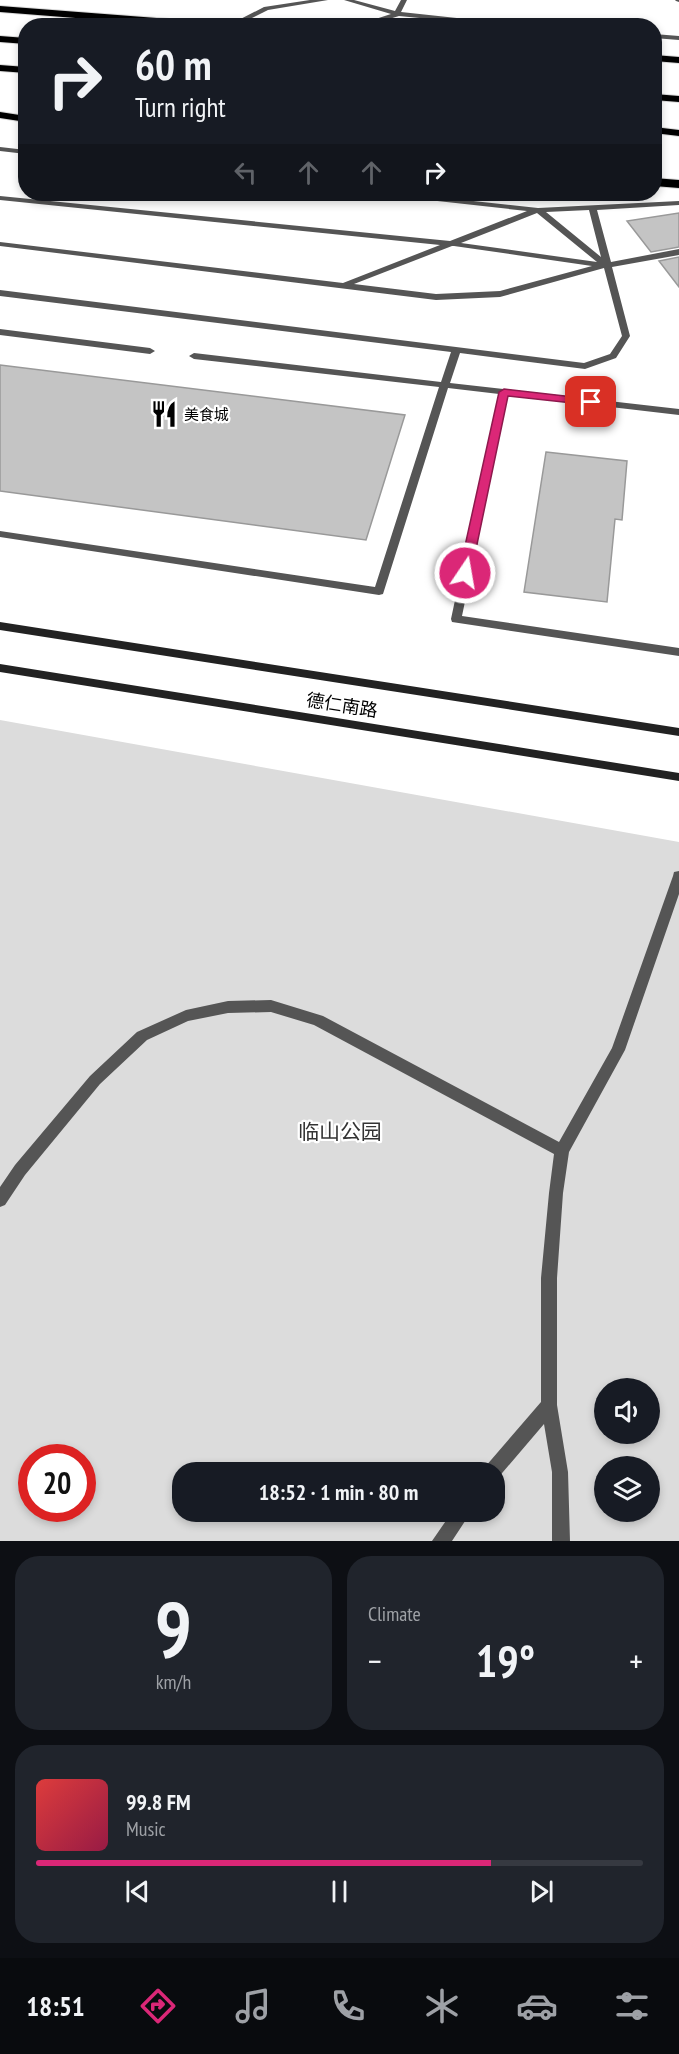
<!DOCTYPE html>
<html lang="en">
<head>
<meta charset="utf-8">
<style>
	body { margin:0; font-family:"PT Sans Narrow","Noto Sans SC",sans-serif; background:#20242c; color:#f1f3f6; height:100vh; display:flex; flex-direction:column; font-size:22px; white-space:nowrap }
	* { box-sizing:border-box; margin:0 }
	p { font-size:20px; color:#9ea1a6 }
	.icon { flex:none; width:33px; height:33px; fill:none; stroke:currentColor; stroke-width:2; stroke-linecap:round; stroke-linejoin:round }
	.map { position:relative; height:1541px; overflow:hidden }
	.panel { display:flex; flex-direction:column; gap:15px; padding:15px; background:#0d0f14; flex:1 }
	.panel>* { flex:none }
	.banner { position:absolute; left:18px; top:18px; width:644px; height:183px; border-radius:24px; box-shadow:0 3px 9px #0003; background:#171b24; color:#f1f3f6; overflow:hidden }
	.controls { position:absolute; left:594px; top:1378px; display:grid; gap:12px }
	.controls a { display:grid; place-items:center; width:66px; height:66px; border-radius:50%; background:#171b24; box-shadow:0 3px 9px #0003; font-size:30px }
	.speed { position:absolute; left:18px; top:1444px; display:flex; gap:12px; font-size:30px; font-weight:700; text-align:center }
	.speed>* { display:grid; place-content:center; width:78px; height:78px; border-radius:50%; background:#171b24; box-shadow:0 3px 9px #0003; line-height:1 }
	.speed .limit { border:9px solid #d22; background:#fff; color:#111 }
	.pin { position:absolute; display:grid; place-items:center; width:51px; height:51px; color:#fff; margin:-26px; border-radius:12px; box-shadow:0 3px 9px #0006 }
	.me { position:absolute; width:66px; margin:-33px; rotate:12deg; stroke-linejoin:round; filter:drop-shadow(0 0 4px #0008) }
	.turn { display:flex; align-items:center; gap:21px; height:126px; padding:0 18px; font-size:27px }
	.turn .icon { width:78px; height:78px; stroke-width:2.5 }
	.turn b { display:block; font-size:42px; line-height:51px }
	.lanes { display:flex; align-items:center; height:57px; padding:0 18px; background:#0003; justify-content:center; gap:30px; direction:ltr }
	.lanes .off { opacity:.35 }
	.big { font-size:45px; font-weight:800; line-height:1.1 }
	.panel .widget { flex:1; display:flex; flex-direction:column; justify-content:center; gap:9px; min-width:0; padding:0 21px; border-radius:24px; background:#20242c }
	.panel .dial { align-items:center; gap:0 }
	.dial b { font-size:78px; line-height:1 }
	.song { display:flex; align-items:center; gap:18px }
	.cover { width:72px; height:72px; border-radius:9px; background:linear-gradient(135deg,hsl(0 70% 55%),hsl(340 70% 35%)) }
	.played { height:6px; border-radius:3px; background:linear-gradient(90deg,#db2777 75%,#363941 75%) }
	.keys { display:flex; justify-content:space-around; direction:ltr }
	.heat { display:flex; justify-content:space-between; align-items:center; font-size:33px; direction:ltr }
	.panel .tiles { flex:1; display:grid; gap:15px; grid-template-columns:1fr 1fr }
	.widget:last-child { grid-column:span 2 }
	.trip { position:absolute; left:172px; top:1462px; width:333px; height:60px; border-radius:24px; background:#171b24; box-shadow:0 3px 9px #0003; font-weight:800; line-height:60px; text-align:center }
	.dock { display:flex; height:96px; justify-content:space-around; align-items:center; background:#090b0e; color:#9ea1a6 }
	.dock .icon { width:42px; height:42px }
	.dock .on { color:#db2777 }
	.dock b { font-size:27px; color:#f1f3f6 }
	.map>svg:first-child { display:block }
	.green { fill:#dcdcdc; fill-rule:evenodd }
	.building { fill:#c4c4c4; stroke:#999; stroke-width:1.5 }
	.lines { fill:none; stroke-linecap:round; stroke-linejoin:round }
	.highway-casing { stroke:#dbdbdb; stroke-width:2 }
	.lane { fill:#555; fill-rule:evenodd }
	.street { fill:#555; fill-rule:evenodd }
	.secondary { fill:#222; fill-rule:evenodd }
	.highway { fill:#000; fill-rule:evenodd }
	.route { fill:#db2777; stroke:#8e194d; stroke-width:1.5 }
	.labels { text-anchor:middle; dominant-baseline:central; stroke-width:4.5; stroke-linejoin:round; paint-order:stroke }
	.far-poi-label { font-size:15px; fill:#000; stroke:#fff; text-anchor:start }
	.street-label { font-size:18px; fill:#000; stroke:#fff }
	.near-park-label { font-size:21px; fill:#333; stroke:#fff }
</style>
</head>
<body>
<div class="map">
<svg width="679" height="1541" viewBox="0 0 679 1541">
	<rect width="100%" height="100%" fill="#fff"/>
	<path class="green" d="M0,720L679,842V1541H0ZM604,1389H650V1434H604ZM32,1458H82V1509H32ZM604,1467H650V1512H604ZM183,1473H495V1512H183Z"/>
	<path class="building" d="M679,213V247L651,252L627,221Z
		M679,257V287L659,261Z
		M0,365L405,415L366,540L0,491Z
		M546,452L627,461L622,520L615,519L607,602L524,592Z"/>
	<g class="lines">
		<defs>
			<path id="highway" d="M0,6L222,23L227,26H176L0,12Z
				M0,36L26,38V44L0,42Z
				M654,55L679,57V63L654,61Z
				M0,65L26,67V73L0,71Z
				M654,94L679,96V102L654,100Z
				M0,112L26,116V122L0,118Z
				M654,127L679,130V136L654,133Z
				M654,178L679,180V188L654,186Z"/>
		</defs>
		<use href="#highway" class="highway-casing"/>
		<path class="lane" d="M310,0H328L268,10L236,26H227L264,7Z
			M344,0H354L395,11L401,0H407L401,12L532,26H501L399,16L366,26H354L391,14Z
			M675,0H679V2L676,1Z
			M654,34L679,36V40L654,38Z
			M0,147L26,150V154L0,151Z
			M388,194H409L538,208L679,201V205L597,210L611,262L679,249V255L612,267L630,336L616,358L585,369L460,353L450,383L679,409V415L508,395L462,616L679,648V656L452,622L451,619L499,394L448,388L383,594L379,595L0,537V531L375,587L439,387L194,359L189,356L194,353L441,382L451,352L0,296V290L584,363L610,354L622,336L604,268L500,297L436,300L0,246V242L343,283L440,245L0,200V196L450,241L527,211L392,196ZM589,210L601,257L546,212ZM537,213L597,262L461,243ZM452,246H454L592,266L500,291L436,294L354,284Z
			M0,329L150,348L155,351L150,354L0,335Z"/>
		<path class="street" d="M679,871V894L625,1050L569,1152L563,1193L557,1278V1405L568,1472L570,1541H552V1472L544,1424L497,1479L495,1480V1473H483L485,1467L541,1402V1278L549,1193L554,1154L314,1025L271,1012L228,1013L188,1021L147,1040L100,1084L25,1175L5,1205L0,1207V1187L15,1165L90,1076L137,1032L186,1010L228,1001L271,1000L323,1016L559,1142L612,1048L673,876L674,872Z
			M452,1512H471L452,1541H432Z"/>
		<path class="secondary" d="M0,622L679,728V736L0,630Z
			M0,664L679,773V781L0,672Z"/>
		<use href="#highway" class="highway"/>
	</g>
	<path class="route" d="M504,389L591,399L597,402L591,405L508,396L471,573L465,577L459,573L499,392Z"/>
	<defs>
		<symbol id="restaurant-bare" viewBox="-9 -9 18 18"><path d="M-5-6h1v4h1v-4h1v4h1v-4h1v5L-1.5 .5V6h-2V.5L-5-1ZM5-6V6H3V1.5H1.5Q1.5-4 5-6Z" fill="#000" stroke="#fff" stroke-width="2.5" paint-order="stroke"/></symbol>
	</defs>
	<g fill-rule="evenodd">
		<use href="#restaurant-bare" x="145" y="395" width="38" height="38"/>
	</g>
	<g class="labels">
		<g class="far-poi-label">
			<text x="184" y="414">美食城</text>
		</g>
		<g class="street-label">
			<text transform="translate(342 705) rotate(9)">德仁南路</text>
		</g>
		<g class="near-park-label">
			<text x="340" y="1131">临山公园</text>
		</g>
	</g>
</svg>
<div class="controls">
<a><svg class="icon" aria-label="sound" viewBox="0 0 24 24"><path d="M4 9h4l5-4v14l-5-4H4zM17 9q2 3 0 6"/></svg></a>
<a><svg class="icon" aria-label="layers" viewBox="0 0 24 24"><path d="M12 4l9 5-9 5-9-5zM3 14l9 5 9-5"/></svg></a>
</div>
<div class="speed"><div class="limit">20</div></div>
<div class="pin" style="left:591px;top:402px;background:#d93025"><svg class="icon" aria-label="arrive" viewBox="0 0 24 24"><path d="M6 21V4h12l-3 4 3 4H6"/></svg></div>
<svg class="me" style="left:465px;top:573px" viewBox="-20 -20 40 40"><circle r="17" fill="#db2777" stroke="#fff" stroke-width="3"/><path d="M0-11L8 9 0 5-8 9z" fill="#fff"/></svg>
<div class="trip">18:52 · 1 min · 80 m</div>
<div class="banner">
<div class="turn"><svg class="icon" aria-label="right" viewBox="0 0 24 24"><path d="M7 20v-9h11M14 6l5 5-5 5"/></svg><div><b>60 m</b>Turn right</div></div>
<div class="lanes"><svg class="icon off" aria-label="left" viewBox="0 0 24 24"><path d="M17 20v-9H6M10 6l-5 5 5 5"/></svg><svg class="icon off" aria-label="ahead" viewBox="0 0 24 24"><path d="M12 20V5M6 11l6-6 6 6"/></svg><svg class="icon off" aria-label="ahead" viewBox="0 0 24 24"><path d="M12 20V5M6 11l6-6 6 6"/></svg><svg class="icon" aria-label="right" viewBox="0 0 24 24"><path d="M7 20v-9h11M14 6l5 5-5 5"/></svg></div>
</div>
</div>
<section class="panel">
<div class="tiles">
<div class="widget dial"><b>9</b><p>km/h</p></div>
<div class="widget"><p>Climate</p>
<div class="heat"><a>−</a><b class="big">19°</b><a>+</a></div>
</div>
<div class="widget">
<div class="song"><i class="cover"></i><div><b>99.8 FM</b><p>Music</p></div></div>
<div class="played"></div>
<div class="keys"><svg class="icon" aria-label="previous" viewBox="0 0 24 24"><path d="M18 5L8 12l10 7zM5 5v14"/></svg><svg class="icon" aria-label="pause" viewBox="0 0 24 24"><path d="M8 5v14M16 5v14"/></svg><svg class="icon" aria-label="next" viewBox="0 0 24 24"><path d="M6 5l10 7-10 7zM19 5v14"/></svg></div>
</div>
</div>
</section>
<nav class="dock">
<b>18:51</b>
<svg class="icon on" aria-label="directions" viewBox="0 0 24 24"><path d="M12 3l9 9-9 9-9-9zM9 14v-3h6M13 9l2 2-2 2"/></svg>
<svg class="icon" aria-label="music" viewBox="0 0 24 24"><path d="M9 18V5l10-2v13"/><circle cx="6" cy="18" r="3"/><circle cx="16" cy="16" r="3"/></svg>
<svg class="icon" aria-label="phone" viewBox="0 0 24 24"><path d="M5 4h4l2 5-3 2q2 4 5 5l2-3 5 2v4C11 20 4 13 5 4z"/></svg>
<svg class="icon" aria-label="climate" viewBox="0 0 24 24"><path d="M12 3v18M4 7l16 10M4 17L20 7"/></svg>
<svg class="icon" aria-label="car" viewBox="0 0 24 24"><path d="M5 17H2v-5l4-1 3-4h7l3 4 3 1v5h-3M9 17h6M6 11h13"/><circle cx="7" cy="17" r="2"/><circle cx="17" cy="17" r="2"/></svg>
<svg class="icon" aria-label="filters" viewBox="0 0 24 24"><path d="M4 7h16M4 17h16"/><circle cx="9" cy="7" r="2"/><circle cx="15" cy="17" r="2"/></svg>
</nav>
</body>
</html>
